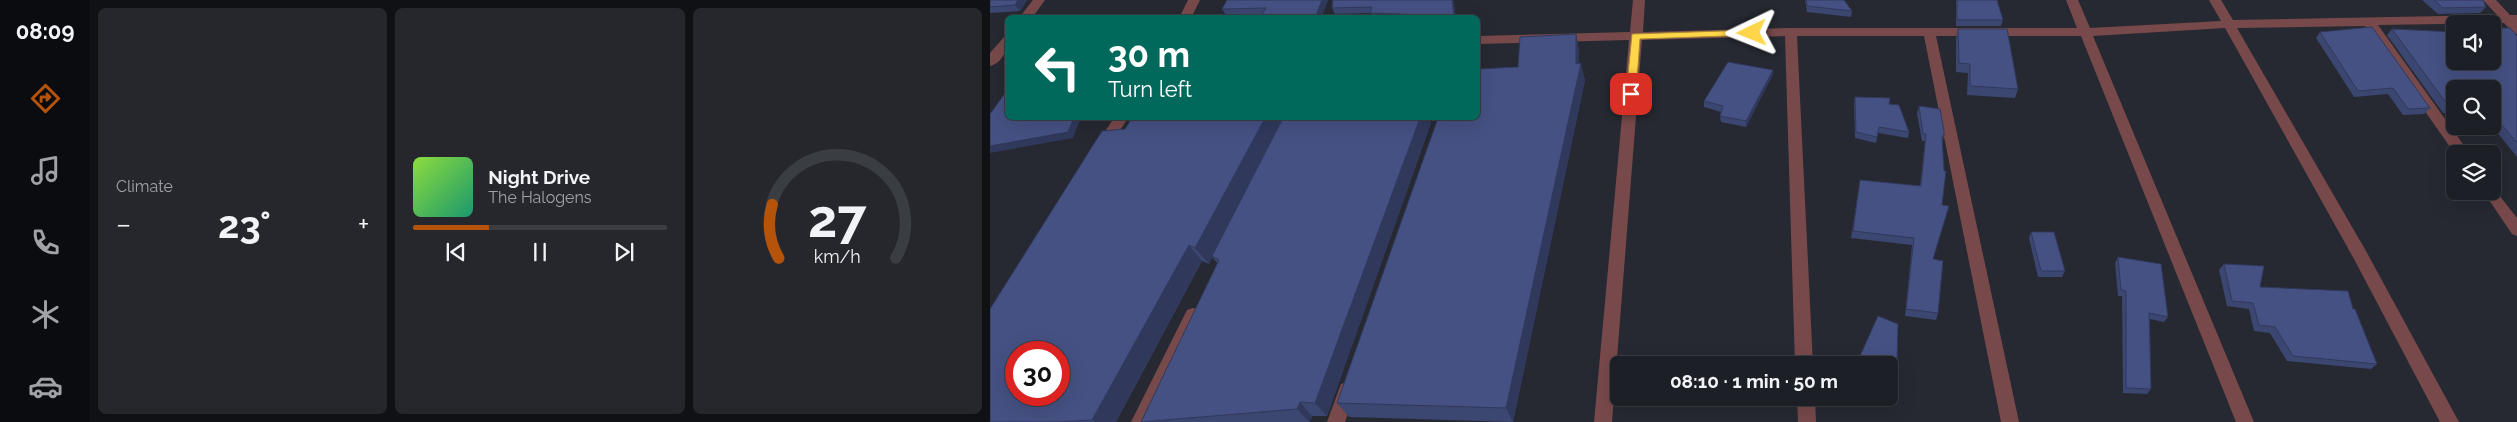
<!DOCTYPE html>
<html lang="en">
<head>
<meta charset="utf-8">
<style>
	body { margin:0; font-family:Raleway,sans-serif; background:#25272d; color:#f1f3f6; height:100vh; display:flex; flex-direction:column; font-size:19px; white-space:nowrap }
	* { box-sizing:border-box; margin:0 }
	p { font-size:16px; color:#a0a2a7 }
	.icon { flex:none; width:28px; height:28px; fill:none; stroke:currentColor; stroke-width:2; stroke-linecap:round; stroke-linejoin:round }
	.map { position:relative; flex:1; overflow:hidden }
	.details { display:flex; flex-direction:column; gap:8px; padding:8px; background:#0f1114; width:900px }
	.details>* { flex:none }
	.banner { position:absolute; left:15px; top:15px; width:475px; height:105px; border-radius:8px; box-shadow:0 5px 20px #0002,0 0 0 1px #3a3d42; background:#00695c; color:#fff; overflow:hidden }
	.tools { position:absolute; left:1456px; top:15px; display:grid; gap:10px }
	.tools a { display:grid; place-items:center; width:55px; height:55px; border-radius:8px; background:#1c1f25; box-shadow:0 5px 20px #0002,0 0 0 1px #3a3d42; font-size:25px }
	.speed { position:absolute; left:15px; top:341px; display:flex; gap:10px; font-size:25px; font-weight:700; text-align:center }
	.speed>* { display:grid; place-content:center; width:65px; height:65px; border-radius:50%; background:#1c1f25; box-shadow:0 5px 20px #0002,0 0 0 1px #3a3d42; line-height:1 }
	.speed .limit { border:8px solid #d22; background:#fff; color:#111 }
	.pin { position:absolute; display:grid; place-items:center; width:42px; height:42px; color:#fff; margin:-21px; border-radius:10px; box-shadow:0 2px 8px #0006 }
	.me { position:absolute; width:55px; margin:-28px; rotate:268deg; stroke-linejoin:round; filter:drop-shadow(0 0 4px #0008) }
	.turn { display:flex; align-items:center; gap:18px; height:105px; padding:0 20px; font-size:22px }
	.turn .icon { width:65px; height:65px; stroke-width:2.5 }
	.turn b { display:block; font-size:35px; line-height:42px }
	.big { font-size:38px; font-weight:700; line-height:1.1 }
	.details .widget { flex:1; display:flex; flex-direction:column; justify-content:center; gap:8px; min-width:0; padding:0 18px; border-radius:8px; background:#25272d }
	.details .dial { align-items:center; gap:0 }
	.dial svg { height:130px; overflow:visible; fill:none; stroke:#3a3d42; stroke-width:7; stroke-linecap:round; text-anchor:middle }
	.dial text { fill:#f1f3f6; stroke:none }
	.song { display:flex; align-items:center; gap:15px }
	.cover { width:60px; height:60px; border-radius:8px; background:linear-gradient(135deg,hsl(90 70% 55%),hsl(160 70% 35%)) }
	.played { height:5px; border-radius:2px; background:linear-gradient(90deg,#b45309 30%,#3a3d42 30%) }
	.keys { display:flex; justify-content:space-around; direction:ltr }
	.heat { display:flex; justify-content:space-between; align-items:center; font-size:28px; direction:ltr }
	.details .tiles { flex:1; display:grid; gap:8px; grid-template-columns:repeat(3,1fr) }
	.trip { position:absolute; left:620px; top:356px; width:288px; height:50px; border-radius:8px; background:#1c1f25; box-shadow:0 5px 20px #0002,0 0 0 1px #3a3d42; font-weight:700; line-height:50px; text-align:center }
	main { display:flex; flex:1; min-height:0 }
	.tabs { display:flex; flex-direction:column; width:90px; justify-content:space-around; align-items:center; background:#0b0c0f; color:#a0a2a7 }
	.tabs .icon { width:35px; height:35px }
	.tabs .current { color:#b45309 }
	.tabs b { font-size:22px; color:#f1f3f6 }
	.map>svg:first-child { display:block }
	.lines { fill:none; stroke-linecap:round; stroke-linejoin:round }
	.street { fill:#78494b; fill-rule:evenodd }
	.wall { fill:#3b4671 }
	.shaded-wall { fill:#30395c }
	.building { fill:#455183; stroke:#30395c; fill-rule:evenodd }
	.route { fill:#ffd54a; stroke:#a68a30 }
</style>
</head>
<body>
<main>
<nav class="tabs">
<b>08:09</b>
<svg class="icon current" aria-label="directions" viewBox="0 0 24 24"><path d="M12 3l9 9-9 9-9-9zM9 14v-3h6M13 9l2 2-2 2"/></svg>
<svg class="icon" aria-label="music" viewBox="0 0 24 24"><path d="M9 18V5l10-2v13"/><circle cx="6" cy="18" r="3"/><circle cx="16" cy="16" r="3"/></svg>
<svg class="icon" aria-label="phone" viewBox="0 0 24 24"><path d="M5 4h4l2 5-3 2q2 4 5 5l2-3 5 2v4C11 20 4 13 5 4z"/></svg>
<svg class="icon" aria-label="climate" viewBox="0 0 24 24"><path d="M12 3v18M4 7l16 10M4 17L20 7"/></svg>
<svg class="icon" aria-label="car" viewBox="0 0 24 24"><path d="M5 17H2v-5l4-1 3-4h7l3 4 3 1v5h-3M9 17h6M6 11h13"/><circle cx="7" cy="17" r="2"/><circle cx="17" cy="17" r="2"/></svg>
</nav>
<section class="details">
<div class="tiles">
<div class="widget"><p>Climate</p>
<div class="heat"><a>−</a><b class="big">23°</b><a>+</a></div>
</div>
<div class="widget">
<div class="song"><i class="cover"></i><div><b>Night Drive</b><p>The Halogens</p></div></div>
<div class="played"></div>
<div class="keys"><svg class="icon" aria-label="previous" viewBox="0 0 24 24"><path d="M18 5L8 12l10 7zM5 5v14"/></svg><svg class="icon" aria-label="pause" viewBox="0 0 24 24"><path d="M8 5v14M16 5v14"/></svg><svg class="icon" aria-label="next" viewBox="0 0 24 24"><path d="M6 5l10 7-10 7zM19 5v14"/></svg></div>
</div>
<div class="widget dial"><svg viewBox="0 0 100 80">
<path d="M14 69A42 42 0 1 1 86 69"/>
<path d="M14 69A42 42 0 0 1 10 36" stroke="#b45309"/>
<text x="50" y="56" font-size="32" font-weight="700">27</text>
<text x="50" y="72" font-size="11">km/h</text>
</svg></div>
</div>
</section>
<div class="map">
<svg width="1527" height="422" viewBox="0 0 1527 422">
	<rect width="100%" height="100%" fill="#262931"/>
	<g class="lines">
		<path class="street" d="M43,0H55L42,18H29Z
			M198,0H210L201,18H189Z
			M643,0H655L653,32L801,28H1087L1076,0H1088L1100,28L1231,21L1219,0H1231L1243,20L1507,15L1493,0H1506L1520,15H1527V34L1523,33L1514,23L1388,25L1480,154H1465L1375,26L1247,28L1376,251L1469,422H1450L1364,259L1235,28L1103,36L1264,422H1246L1091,36H946L1029,422H1011L934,36H807L823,365H805L795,36L652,40L622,422H604L639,40L488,44V36L640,32Z
			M18,36C18,48 13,63 0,66V53L14,37Z
			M124,118H138L116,152H106L104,148Z
			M1502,186L1527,218V236L1522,234L1493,191H1502Z
			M203,308L209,310L211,315L159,422H141L197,310Z
			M357,382L363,384L366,390L355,422H337L351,384Z
			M807,398H825L826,422H808Z"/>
	</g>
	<path class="wall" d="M0,0H37L30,11L0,13Z
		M237,0H338L331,18H270L272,15H236L232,9Z
		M343,0H463L466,18H382L380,13L345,14L342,8Z
		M815,0H854L862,11L861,17L817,12Z
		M966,0H1007L1013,20L1011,26H966Z
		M1432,0H1493L1496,7L1490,13L1448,14Z
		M1465,20L1502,24H1465V30L1460,26Z
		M1504,28L1527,36V157L1502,126V89H1465V113H1453L1397,35L1402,29L1465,61Z
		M968,29L1028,89L1025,98L977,95L978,73L966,72V38Z
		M1330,32L1440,108L1434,114L1413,115L1398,94L1364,97L1326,38Z
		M586,34L589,51V63L595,80L523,422L359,417L347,403Z
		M783,70L782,76L756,127L731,122L730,116L731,112L714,107V101Z
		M865,97L899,104L919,132L918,138L888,133L886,143L865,138L864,103Z
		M929,106L954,136L952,143L943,259L948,313L946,320L915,316L922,245L861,238L870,180L930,186L935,141H932L927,114Z
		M142,118H439L441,123L337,416H322L320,422H151L228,264L222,257L219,264L212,261L126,422H0L135,129Z
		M1041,232L1075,271L1072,277H1048L1039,238Z
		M1128,257L1178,317L1174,322L1160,319L1161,389L1157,394L1133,393L1132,296H1128L1125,263Z
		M1234,264L1270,287L1363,309L1387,364L1381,369L1297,361L1280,333L1264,331L1259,309L1237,306L1229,270Z
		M870,356L907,361L905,366L869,362Z"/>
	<path class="shaded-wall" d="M28,0H37L30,11L25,5Z
		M332,0H338L331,18H325Z
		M462,0H463L466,18H465L464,16Z
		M586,34L589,51V73L591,63L595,80L523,422L516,408L586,64Z
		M783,70L782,76L756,127V121Z
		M84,118H107L90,120L83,138L0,153V146Z
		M275,118H294L219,264L205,248Z
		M430,118H439L441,123L337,416L325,403Z
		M199,245L212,261L126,422H105L102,420Z
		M310,402L322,416L320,422H319L307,409Z"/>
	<path class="building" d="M0,0H28L25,5L0,7Z
		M237,0H332L325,18H270L276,8L232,9Z
		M343,0H462L464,16L380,13L382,7L342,8Z
		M816,0H854L862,11L817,6Z
		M967,0H1007L1013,20H967Z
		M1444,0H1493L1496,7L1453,8Z
		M1500,19L1502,24H1470L1465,20Z
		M1502,25L1504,28H1520L1527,36V143L1502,113V89H1465V107H1459L1402,29L1465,32V61H1502Z
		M1382,27L1440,108L1418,109L1403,88L1368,91L1330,32Z
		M968,29H1017L1028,89L980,86V64L969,63Z
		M586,34V64L591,63L516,408L347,403L448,118H488V69L528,67L530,37Z
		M738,62L783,70L756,121L730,116L733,106L714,101Z
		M18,89V118H84L78,132L0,146V114Z
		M865,97L900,98L899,104L909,105L919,132L889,127L887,137L866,132Z
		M929,106L950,109L954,131V136H952L954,171H956L952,205L959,206L943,259L953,261L948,313L916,309L924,238L863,231L870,180L931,186L936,134H933Z
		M142,118H275L205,248L199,245L102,420L66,422H0V309L112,131L135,129ZM26,352H69V395H26Z
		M293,118H430L325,403L310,402L307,409L151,422L229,260L222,256Z
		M1041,232H1064L1075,271H1051Z
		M1128,257L1171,264L1178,317L1159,313L1161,389L1136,388V291L1131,290Z
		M1234,264L1274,266L1270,287L1358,291L1363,309H1365L1387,364L1303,356L1285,327L1269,325L1263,303L1242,301Z
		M888,316L908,324L907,361L870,356Z"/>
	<path class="route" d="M762,30L767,33L766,35L650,39L646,94L641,98L636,94L642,34Z"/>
</svg>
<div class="tools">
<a><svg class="icon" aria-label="sound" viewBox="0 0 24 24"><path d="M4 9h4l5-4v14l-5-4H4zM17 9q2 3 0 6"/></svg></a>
<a><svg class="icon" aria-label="search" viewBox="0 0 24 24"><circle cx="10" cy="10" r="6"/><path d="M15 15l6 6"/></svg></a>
<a><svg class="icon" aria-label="layers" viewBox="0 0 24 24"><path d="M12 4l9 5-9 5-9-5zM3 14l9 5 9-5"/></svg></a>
</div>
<div class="speed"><div class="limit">30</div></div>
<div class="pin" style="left:641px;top:94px;background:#d93025"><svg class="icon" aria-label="arrive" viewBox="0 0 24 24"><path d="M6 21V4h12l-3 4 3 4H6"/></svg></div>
<svg class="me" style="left:762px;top:33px" viewBox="-20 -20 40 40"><path d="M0-17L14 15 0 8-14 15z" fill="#ffd54a" stroke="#fff" stroke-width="4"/></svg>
<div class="trip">08:10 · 1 min · 50 m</div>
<div class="banner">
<div class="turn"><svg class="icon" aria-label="left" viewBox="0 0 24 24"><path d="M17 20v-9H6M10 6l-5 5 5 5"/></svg><div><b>30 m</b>Turn left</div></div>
</div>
</div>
</main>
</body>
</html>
